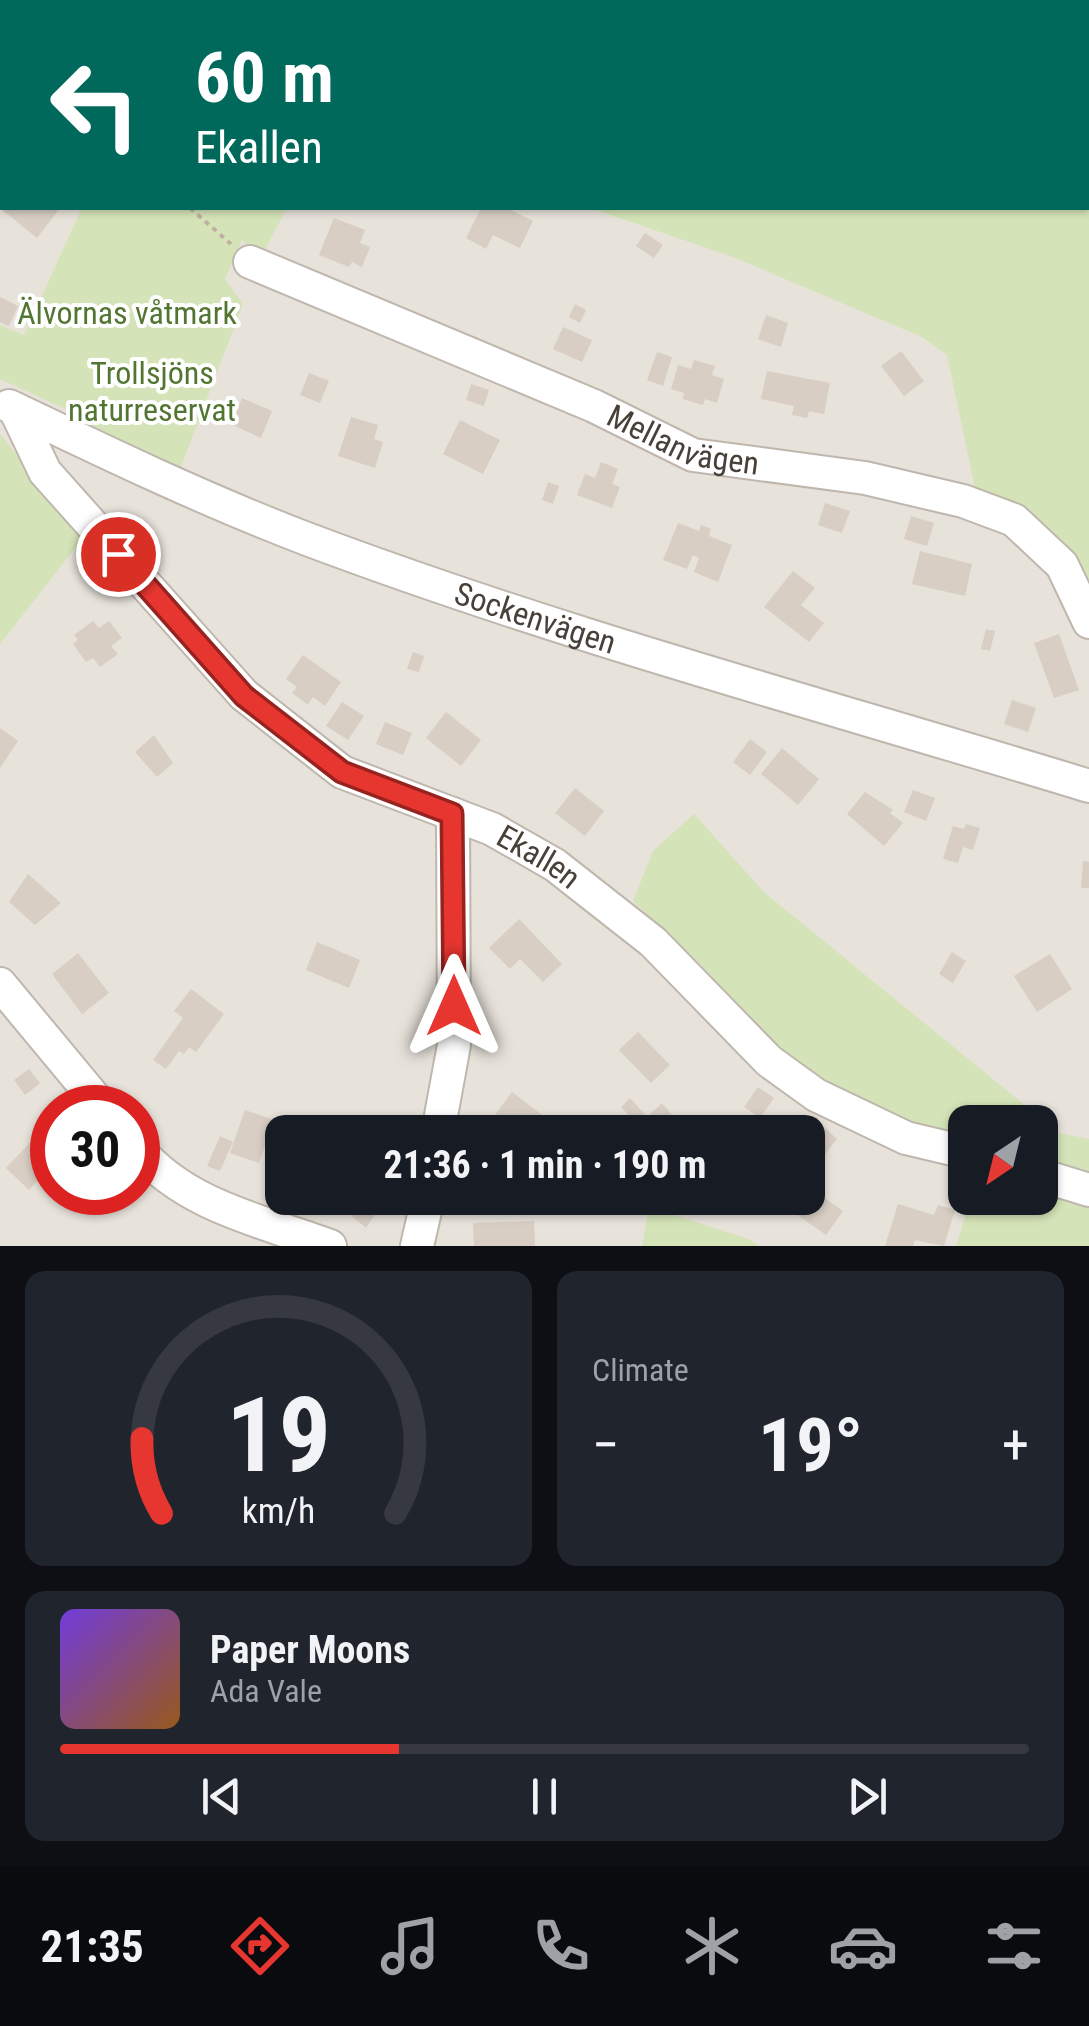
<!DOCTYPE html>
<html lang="en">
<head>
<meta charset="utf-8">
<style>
	body { margin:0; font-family:"Roboto Condensed",sans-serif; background:#20242c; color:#f1f3f6; height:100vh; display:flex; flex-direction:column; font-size:38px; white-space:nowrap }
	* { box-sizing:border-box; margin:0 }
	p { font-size:32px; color:#9ea1a6 }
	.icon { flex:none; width:55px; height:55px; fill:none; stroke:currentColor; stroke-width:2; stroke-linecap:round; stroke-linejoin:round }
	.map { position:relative; height:1246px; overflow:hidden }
	.panel { display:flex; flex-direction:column; gap:25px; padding:25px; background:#0d0f14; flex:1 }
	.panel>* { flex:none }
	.hud { position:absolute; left:0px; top:0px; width:1090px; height:210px; box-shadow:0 2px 8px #0004; background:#00695c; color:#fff; overflow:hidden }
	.needle { width:65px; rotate:215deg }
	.fabs { position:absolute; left:948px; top:1105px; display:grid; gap:20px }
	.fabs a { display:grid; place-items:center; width:110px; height:110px; border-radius:20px; background:#171b24; box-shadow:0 2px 8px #0004; font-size:50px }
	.speed { position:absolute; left:30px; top:1085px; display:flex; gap:20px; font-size:50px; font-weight:700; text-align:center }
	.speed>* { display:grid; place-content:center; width:130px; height:130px; border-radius:50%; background:#171b24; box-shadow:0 2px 8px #0004; line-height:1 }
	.speed .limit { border:15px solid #d22; background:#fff; color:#111 }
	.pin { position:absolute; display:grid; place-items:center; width:85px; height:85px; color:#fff; margin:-42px; border:5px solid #fff; border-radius:50%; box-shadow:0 2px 10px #0007 }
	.me { position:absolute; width:110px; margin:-55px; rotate:0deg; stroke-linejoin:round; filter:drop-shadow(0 0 8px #0008) }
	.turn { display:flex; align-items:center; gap:35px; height:210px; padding:0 30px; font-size:45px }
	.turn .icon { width:130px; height:130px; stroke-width:2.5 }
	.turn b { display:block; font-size:70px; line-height:85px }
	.big { font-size:75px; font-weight:700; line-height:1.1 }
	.panel .tile { flex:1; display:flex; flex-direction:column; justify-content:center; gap:15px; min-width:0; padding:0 35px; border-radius:20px; background:#20242c }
	.panel .dial { align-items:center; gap:0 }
	.dial svg { height:260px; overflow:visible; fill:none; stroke:#363941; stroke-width:7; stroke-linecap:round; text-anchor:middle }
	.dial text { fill:#f1f3f6; stroke:none }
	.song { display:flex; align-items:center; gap:30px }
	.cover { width:120px; height:120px; border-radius:15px; background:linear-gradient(135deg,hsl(260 70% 55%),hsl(30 70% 35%)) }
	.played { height:10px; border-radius:5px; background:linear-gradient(90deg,#e7362f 35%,#363941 35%) }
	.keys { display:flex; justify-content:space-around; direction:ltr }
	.heat { display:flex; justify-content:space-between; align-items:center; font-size:55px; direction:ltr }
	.panel .tiles { flex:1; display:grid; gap:25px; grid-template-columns:1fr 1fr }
	.tile:last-child { grid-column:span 2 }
	.trip { position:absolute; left:265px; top:1115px; width:560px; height:100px; border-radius:20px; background:#171b24; box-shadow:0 2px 8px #0004; font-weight:700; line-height:100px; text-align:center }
	.tab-bar { display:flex; height:160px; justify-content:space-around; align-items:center; background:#090b0e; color:#9ea1a6 }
	.tab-bar .icon { width:70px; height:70px }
	.tab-bar .active { color:#e7362f }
	.tab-bar b { font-size:45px; color:#f1f3f6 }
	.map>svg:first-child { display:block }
	.residential { fill:#e7e2da; fill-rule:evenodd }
	.green { fill:#d5e4b8 }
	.building { fill:#d8cec4 }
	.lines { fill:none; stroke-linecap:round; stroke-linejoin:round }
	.minor-casing { stroke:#bfb7ae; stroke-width:36 }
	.path { stroke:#bfb1a1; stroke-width:4; stroke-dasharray:5 5; stroke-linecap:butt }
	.minor { stroke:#fff; stroke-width:32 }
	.route-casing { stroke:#96231f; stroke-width:25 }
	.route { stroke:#e7362f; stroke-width:18 }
	.labels { text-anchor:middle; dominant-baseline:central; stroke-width:8; stroke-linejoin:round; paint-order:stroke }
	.park-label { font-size:32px; fill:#527531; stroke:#fff }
	.street-label { font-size:32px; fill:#484139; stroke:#fff }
</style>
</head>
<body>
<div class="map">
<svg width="1089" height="1246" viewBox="0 0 1089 1246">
	<rect width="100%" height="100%" fill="#f4f0eb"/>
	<path class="residential" d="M0,0H1089V1246H0ZM2,2H1088V208H2ZM52,1108H138V1192H52ZM965,1122H1040V1198H965ZM282,1132H808V1198H282Z"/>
	<path class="green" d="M0,0H1089V603L1009,508L975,488L947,355L922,337L733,257L590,208H1088V2H2V95Z
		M82,208H287L262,255L242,240L225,279L243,304L179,472L80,425L83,417L0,379V325L24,335Z
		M0,434L83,538L0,644Z
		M694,814L765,893L1059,1133L1089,1139V1183L1040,1167V1122H965V1143L821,1088L763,1036L701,965L633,901L653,851Z
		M1040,1188L1089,1204V1246H956L971,1198H1040Z
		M649,1207L748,1239L760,1246H642Z"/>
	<path class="building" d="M0,208H60L37,238Z
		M481,208H507L533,221L520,248L493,235L486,249L466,238Z
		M334,218L365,230L360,243L370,247L362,267L352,262L349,267L319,255Z
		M645,233L663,245L654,258L636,246Z
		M0,297L18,306L9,326L0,322Z
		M575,304L586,310L580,323L569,317Z
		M766,315L788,323L781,347L758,339Z
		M563,327L592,340L582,362L553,349Z
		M901,351L924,381L904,396L881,366Z
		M657,352L672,357L663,386L647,380Z
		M694,360L715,366L712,375L724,379L717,403L705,399L703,405L683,399L684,393L671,389L678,365L691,369Z
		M767,371L830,383L824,414L809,411L807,418L792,415L794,406L761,399Z
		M309,373L329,381L320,403L300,395Z
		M471,384L489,390L484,406L466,400Z
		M242,398L272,411L261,438L231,424Z
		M351,417L378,425L374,439L383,442L375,468L338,456Z
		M460,420L500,440L483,474L443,454Z
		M601,462L618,469L612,484L620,487L612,508L577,495L585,474L595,478Z
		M548,482L559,486L553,504L542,500Z
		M825,503L850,511L842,533L818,525Z
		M911,516L934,523L927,546L904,539Z
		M678,523L699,531L701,525L711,529L709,536L732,545L718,582L694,572L699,558L693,555L687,569L663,560Z
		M920,551L972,564L965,596L912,584Z
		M793,571L815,588L801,605L824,623L809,642L764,607Z
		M93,621L99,628L109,621L122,638L111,646L118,654L100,667L93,658L86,662L73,644L78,640L74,635Z
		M986,629L995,631L990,651L981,649Z
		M1059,634L1079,690L1054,698L1034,643Z
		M413,652L424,656L419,672L407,669Z
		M303,655L341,682L325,706L313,697L308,705L292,693L297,687L286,679Z
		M1012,700L1036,708L1028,732L1004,724Z
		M342,702L364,716L348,740L326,726Z
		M446,712L481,740L461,766L426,738Z
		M385,722L412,733L403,755L376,744Z
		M0,728L18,741L0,768Z
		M154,735L173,763L157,777L135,752Z
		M750,739L767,752L750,775L733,762Z
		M782,748L819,779L798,805L761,774Z
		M575,788L604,811L585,836L555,813Z
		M913,790L935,798L926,821L904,812Z
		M865,792L893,810L890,813L903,823L884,846L847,814Z
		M966,824L980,828L973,850L963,847L958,863L943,859L953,826L964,829Z
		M1083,861L1089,862V888H1081Z
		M28,874L61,903L35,925L9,902Z
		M519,919L562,964L543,982L520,959L510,969L489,948Z
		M317,942L360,960L349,988L306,970Z
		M952,952L966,961L953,983L939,974Z
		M78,953L109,993L82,1014L52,974Z
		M1050,954L1072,989L1037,1012L1014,976Z
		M191,989L224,1014L196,1052L189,1047L184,1054L179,1051L166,1069L153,1060L183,1018L174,1011Z
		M638,1032L670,1065L651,1083L619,1050Z
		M29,1069L40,1083L25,1095L14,1080Z
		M758,1087L774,1098L760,1118L744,1107Z
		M512,1092L546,1118L536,1132H518L495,1115Z
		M630,1098L647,1117L662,1103L672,1115L658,1127L663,1132H644L621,1107Z
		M245,1110L274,1120L259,1163L230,1153Z
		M581,1118L592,1123L587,1132L575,1130Z
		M731,1122L745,1132H724Z
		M467,1123L490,1126L489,1132H465Z
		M825,1128L837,1139L822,1158L809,1147Z
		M40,1132L52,1143V1164L29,1190L6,1168Z
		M220,1136L233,1142L220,1171L207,1166Z
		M813,1190L843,1211L826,1235L796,1214Z
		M330,1198H386L366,1228Z
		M898,1204L934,1215L938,1205L955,1210L944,1246L915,1240L913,1246H885Z
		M534,1221L535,1246H474L473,1223Z"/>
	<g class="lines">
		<defs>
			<g id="minor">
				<path d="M1088,106L1089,109"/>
				<path id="s1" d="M250,262L594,406L693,455L865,478L963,501L1014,520L1062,565L1089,622"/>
				<path id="s2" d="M9,406C107,453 205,500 307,539C562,635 828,706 1089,786"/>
				<path id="s3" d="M15,409L45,472L244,695L342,772L492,829L555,865L653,942L769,1061L816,1095L906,1138L965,1152"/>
				<path d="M0,984L103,1108"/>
				<path d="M438,1132L454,1045L453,814"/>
				<path d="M138,1149C186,1206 262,1221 330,1246"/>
				<path d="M1040,1175L1089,1190"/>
				<path d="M417,1246L428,1198"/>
			</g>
		</defs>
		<use href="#minor" class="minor-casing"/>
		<path class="path" d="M887,0L891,2
			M1015,0L1020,2
			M1071,2L1072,0
			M1088,3H1089
			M0,26L2,29
			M190,208L231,244"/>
		<use href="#minor" class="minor"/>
	</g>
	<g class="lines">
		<defs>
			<path id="route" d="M118,554L244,696L342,772L452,814L454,1006"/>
		</defs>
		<use href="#route" class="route-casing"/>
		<use href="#route" class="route"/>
	</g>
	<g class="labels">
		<g class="park-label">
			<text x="127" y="313">Älvornas våtmark</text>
			<text x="152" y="373">Trollsjöns<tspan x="152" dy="37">naturreservat</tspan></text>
		</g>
		<g class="street-label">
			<text stroke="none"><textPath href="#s1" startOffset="470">Mellanvägen</textPath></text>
			<text stroke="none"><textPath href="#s2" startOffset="568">Sockenvägen</textPath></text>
			<text stroke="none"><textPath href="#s3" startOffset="708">Ekallen</textPath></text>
		</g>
	</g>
</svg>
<div class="fabs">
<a><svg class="needle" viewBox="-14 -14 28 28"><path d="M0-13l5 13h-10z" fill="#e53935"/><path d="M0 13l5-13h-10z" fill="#9ea1a6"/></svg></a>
</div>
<div class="speed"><div class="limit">30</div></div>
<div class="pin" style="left:118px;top:554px;background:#d93025"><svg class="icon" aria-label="arrive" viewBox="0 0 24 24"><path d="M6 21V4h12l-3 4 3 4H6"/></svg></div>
<svg class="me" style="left:454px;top:1006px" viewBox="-20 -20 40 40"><path d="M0-17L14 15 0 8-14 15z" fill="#e7362f" stroke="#fff" stroke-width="4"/></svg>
<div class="trip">21:36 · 1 min · 190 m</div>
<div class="hud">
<div class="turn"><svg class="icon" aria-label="left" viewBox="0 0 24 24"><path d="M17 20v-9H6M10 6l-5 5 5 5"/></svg><div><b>60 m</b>Ekallen</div></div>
</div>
</div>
<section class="panel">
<div class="tiles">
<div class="tile dial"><svg viewBox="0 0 100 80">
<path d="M14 69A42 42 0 1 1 86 69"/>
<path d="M14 69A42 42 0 0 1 8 46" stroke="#e7362f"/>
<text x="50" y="56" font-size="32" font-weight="700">19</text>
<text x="50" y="72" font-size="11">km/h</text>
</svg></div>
<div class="tile"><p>Climate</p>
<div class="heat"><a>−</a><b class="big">19°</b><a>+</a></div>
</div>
<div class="tile">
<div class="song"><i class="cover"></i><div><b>Paper Moons</b><p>Ada Vale</p></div></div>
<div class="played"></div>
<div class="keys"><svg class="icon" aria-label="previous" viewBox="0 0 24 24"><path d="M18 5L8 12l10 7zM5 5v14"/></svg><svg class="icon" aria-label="pause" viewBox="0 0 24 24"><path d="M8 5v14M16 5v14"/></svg><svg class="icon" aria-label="next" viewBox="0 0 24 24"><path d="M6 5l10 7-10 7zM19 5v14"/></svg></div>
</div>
</div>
</section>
<nav class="tab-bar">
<b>21:35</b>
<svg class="icon active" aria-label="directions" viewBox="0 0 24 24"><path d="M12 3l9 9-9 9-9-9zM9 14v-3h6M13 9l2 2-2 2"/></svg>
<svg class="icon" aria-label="music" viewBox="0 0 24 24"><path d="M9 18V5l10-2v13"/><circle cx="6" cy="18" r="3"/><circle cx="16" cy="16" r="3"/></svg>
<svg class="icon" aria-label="phone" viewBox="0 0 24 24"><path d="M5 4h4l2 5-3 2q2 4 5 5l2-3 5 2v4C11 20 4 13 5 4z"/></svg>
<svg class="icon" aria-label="climate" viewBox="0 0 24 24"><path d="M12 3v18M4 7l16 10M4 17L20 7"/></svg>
<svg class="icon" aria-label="car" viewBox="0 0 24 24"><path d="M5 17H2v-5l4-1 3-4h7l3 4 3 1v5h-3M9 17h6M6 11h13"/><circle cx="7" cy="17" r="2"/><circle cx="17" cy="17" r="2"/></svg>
<svg class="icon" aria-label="filters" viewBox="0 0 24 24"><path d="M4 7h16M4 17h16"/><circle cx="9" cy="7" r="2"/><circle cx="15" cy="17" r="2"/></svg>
</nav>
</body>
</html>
